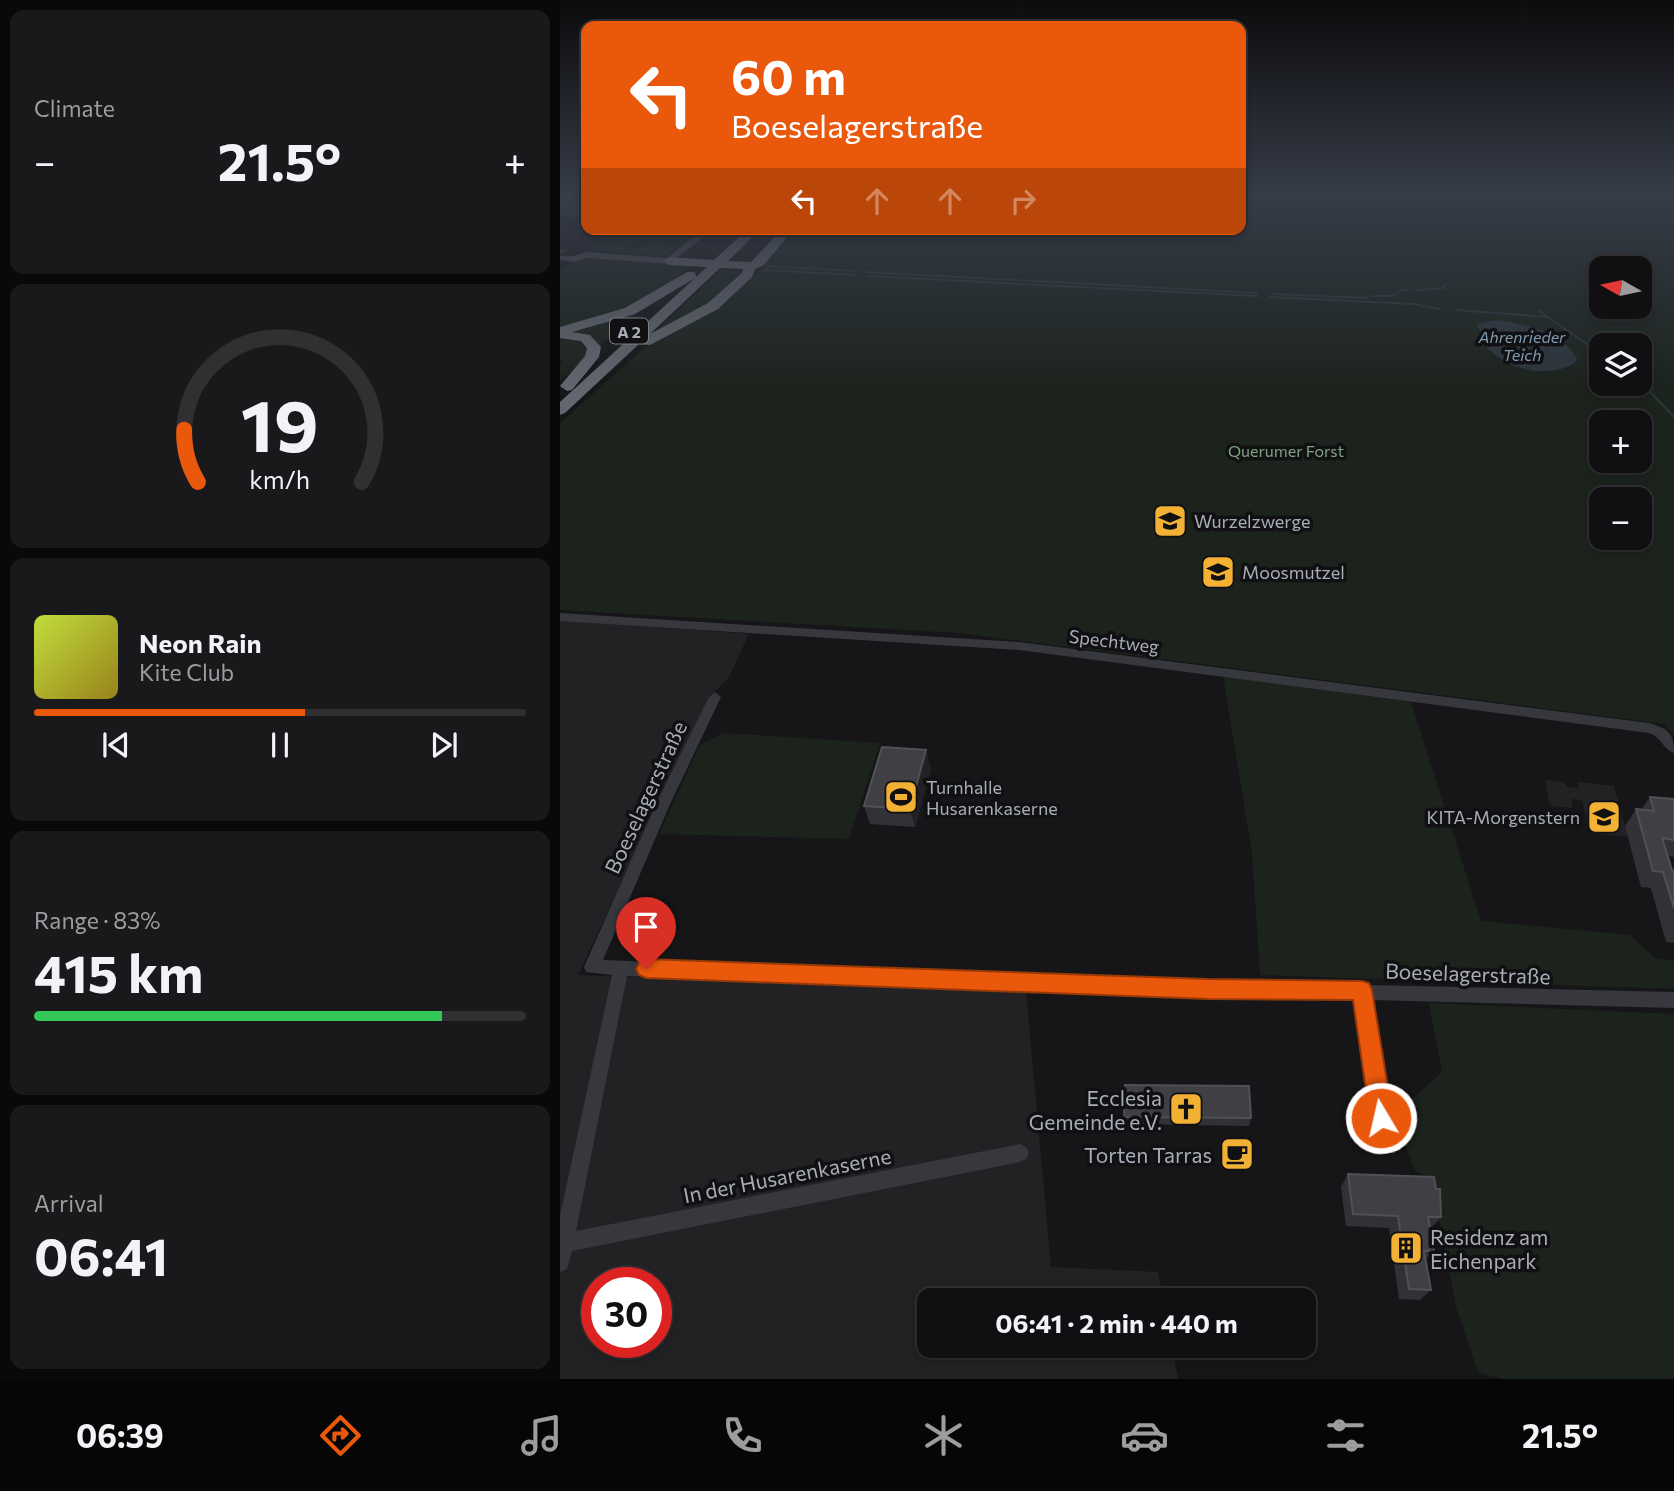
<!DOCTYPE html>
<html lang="en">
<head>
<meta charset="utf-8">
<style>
	body { margin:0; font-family:Commissioner,sans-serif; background:#19191b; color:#f1f3f6; height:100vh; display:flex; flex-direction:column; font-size:26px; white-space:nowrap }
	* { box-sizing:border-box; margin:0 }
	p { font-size:23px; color:#9c9d9f }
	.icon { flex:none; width:38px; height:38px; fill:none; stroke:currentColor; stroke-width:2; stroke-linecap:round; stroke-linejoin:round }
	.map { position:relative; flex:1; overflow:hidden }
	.details { display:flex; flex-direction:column; gap:10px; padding:10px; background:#09090a; width:560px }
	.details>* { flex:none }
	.top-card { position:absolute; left:21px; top:21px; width:665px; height:214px; border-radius:14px; box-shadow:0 4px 10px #0003,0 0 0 2px #303032; background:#ea580c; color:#fff; overflow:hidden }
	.needle { width:46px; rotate:279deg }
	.buttons { position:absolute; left:1029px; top:256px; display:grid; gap:14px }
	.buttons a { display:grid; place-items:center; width:63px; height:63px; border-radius:14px; background:#101012; box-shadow:0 4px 10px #0003,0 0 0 2px #303032; font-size:35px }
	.speed { position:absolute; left:21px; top:1267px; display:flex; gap:14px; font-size:35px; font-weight:700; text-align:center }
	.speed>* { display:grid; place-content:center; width:91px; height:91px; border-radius:50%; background:#101012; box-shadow:0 4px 10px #0003,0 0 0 2px #303032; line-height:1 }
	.speed .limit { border:10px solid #d22; background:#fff; color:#111 }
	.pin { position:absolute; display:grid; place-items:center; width:60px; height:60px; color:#fff; margin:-72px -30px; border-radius:50% 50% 50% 0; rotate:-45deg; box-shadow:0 0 7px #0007 }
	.pin .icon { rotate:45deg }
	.me { position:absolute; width:77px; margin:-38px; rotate:351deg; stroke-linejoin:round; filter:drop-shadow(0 0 5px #0008) }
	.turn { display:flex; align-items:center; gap:24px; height:147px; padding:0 35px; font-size:32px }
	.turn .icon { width:91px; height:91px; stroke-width:2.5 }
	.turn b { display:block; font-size:49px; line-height:60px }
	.lanes { display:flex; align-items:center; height:66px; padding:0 35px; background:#0003; justify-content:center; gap:35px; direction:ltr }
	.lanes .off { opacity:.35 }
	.big { font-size:52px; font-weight:700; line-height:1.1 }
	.details .tile { flex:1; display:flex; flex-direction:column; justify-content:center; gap:10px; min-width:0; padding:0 24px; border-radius:14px; background:#19191b }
	.details .dial { align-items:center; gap:0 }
	.dial svg { height:182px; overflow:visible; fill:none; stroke:#303032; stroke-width:7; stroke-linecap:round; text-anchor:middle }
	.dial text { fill:#f1f3f6; stroke:none }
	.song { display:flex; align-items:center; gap:21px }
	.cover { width:84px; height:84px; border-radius:10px; background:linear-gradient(135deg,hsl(70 70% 55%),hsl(50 70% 35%)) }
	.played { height:7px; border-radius:4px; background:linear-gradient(90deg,#ea580c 55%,#303032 55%) }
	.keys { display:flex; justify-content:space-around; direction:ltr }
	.heat { display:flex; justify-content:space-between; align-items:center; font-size:38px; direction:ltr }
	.charge { height:10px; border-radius:5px; background:linear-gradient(90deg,#34c759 83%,#303032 0) }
	.trip { position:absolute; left:357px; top:1288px; width:399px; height:70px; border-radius:14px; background:#101012; box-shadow:0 4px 10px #0003,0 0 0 2px #303032; font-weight:700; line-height:70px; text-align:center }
	.tabs { display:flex; height:112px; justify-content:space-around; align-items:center; background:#060607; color:#9c9d9f }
	.tabs .icon { width:49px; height:49px }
	.tabs .current { color:#ea580c }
	.tabs b { font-size:32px; color:#f1f3f6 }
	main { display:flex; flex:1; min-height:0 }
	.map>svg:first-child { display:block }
	.built { fill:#222225; fill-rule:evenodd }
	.green { fill:#1c231d; fill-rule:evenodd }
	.water { fill:#2c353c }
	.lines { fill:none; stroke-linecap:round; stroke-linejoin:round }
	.stream { stroke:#2c353c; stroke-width:2 }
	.minor { fill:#37383d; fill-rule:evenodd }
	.secondary { fill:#45474d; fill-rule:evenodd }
	.motorway { fill:#63666e; fill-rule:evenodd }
	.wall { fill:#323236 }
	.shaded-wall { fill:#212124 }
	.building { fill:#3f3f44; stroke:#4f5156; stroke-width:2 }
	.route { fill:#ea580c; stroke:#983908; stroke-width:2 }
	.labels { text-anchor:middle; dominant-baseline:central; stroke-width:7; stroke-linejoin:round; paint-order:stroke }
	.shield { fill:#111113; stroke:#7b7e86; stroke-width:2 }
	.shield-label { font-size:16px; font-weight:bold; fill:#a8adb8 }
	.far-water-label { font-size:16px; font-style:italic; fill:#7f9bb3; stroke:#111113 }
	.far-park-label { font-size:16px; fill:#7fa381; stroke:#111113 }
	.poi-label { font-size:18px; fill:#a8adb8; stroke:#111113; text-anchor:start }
	.street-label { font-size:18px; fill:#a8adb8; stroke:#111113 }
	.near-street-label { font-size:21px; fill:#a8adb8; stroke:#111113 }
	.near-poi-label { font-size:21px; fill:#a8adb8; stroke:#111113; text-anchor:end }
</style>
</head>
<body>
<main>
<section class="details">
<div class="tile"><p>Climate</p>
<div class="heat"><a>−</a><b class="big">21.5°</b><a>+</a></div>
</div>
<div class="tile dial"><svg viewBox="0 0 100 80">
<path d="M14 69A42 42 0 1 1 86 69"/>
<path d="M14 69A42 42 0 0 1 8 46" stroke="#ea580c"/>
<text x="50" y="56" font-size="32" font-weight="700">19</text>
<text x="50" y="72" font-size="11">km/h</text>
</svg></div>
<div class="tile">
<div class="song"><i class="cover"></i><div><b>Neon Rain</b><p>Kite Club</p></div></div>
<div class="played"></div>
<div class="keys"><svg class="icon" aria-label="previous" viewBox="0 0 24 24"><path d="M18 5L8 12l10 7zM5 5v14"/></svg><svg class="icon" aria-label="pause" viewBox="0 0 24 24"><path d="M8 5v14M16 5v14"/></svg><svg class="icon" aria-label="next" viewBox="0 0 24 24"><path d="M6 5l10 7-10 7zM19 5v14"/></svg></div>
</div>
<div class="tile"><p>Range · 83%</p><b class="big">415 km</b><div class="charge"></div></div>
<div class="tile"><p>Arrival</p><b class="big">06:41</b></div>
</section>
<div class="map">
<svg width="1114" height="1379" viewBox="0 0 1114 1379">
	<rect width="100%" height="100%" fill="#161618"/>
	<path class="built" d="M0,620L189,634L169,677L150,696L18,975L466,992L491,1267L598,1272L604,1300H369V1346H612L618,1379H0ZM37,1283H96V1342H37Z
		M985,780L1003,782L1008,787L1019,788L1018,782L1054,786L1068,837L1030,833L1022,800L1012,799V808L990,806Z"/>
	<path class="green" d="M681,196H1114V736L1105,724L399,633L0,610V423L83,349L165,303L213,257L234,229H681ZM1041,268H1080V306H1041ZM922,333L1017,358L1015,363C990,377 946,369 927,348C924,345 923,337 922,333ZM1041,345H1080V383H1041ZM1041,422H1080V460H1041ZM1041,499H1080V537H1041Z
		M63,229H136L115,240L93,239L60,247L79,248L95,243L112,246L133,237L104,257L33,250L36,243Z
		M27,258L129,266L0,381V364L3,361L0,359V271L12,261Z
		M161,270L186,271L145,307L87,339Z
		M663,676L851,702L921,921L1070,935L1095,958L1114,961V989L700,975L692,853Z
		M163,733L320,743L289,839L99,834L140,745Z
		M869,1003L1114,1014V1379H943L918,1372L897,1310L871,1179L854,1170L841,1131V1109L882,1072Z"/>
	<path class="water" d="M936,320C965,324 999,330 1017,358L1015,363C988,379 950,370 928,349C923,344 921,331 917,324Z"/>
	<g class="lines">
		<path class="stream" d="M207,266L294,271
			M204,270L295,275
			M305,272L698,293
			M307,276L697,296
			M857,290L884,288L886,284
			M712,294L808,298
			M812,296H833L842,290H849
			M710,297L853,304L879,309
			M896,310L988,317
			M979,311L1041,354
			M1080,381L1114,417"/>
		<path class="minor" d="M0,250L5,249L8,251L0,254Z
			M0,613L459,642L1089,723C1108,729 1114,732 1114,753C1103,749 1101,737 1089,733L459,650L0,621Z
			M155,692L161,697L111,802L43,960L437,975L797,985L802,982L808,985L1114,992V1008L811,1000L830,1117L835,1129L832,1135L826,1138L820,1135L812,1118L795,1000L437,990L67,976L16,1231L460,1144L466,1147L469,1153L466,1159L460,1162L12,1251L7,1269L0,1272V1216L52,975L26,972L24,967L97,802L149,697Z"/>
		<path class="secondary" d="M144,229H154L109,264L27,258L15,262L0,260V256H14L26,252L107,258Z"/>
		<path class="motorway" d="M188,229H201L168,261L191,262L222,229H234L204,265L195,269L192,277L158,309L90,345L79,344L5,413L0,415V402L135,278L75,314L12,332L30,335L41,347L39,357L12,390L7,391L0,386L25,356L27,348L21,341L0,338V327L65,308L127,272H135L136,277L147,267L109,265L103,261L109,257L154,260ZM160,268L183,269L182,273L148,303L90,334Z"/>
	</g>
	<path class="wall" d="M0,196H26V218L0,216Z
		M366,750L371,769L355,827L310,824L304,806Z
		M1090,797L1114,799V857L1108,856L1112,870L1114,871V943L1106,942L1091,888L1081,887L1065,826L1076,809L1081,810Z
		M565,1085L691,1118L689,1126L564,1124Z
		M788,1174L881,1217L870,1229L874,1251L866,1259L871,1290L860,1300L839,1299L829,1228L786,1226L781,1187Z"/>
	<path class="shaded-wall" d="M366,750L371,769L355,827L350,809Z"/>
	<path class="building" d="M322,747L366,750L350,809L304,806Z
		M1090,797L1114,799V840L1102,838L1112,870L1114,871V908L1103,872L1093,871L1076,809L1094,811Z
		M565,1085L689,1086L691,1118L564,1117Z
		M788,1174L874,1177L876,1189H880L881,1217H868L874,1251H864L871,1290L849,1289L838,1216L793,1214Z"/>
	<linearGradient id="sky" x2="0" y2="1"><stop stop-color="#0c0c0d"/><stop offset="0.5" stop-color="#363c48"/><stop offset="1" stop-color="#363c48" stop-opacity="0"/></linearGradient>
	<rect width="1114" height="389" fill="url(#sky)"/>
	<path class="route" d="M86,959L648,979L802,981L809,983L812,990L833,1118L829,1126L821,1130L813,1126L810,1118L793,1000L648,999L86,978L79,975L76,969L79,962Z"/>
	<defs>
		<symbol id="school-square" viewBox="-11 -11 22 22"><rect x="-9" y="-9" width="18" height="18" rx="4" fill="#f2b134" stroke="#111113"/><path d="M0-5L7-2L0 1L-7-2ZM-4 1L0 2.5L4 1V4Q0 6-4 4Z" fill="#111"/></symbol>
		<symbol id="stadium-square" viewBox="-11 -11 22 22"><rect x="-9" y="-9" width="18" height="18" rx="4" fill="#f2b134" stroke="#111113"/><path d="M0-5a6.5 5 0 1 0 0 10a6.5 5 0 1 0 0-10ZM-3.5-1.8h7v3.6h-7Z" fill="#111"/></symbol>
		<symbol id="church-square" viewBox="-11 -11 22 22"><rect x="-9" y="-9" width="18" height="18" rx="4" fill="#f2b134" stroke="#111113"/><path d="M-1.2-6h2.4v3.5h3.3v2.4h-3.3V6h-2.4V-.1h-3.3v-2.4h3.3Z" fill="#111"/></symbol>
		<symbol id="cafe-square" viewBox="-11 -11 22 22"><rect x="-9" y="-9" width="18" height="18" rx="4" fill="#f2b134" stroke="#111113"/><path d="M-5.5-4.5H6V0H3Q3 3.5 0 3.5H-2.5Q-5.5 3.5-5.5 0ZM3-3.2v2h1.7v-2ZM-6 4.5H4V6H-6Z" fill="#111"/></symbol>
		<symbol id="building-square" viewBox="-11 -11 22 22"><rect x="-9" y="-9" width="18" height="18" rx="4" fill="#f2b134" stroke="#111113"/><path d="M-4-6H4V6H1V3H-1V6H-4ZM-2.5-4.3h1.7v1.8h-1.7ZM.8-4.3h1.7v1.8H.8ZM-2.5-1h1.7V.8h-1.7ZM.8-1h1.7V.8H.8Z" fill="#111"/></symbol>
	</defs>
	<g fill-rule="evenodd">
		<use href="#school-square" x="591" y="502" width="38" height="38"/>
		<use href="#school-square" x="639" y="553" width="38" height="38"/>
		<use href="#stadium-square" x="322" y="778" width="38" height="38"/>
		<use href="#school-square" x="1025" y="798" width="38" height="38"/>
		<use href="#church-square" x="607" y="1090" width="38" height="38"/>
		<use href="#cafe-square" x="658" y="1135" width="38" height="38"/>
		<use href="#building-square" x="827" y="1229" width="38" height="38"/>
	</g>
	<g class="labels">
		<rect class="shield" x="50" y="318.5" width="38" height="25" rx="5"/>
		<g class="shield-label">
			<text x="69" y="331">A 2</text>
		</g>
		<g class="far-water-label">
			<text x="962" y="336">Ahrenrieder<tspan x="962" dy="18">Teich</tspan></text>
		</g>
		<g class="far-park-label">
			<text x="726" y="450">Querumer Forst</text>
		</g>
		<g class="poi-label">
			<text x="634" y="521">Wurzelzwerge</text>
			<text x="682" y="572">Moosmutzel</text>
			<text x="366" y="787">Turnhalle<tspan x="366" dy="21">Husarenkaserne</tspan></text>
			<text x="1020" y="817" text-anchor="end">KITA-Morgenstern</text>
		</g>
		<g class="street-label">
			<text transform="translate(554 641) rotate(7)">Spechtweg</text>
		</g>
		<g class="near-street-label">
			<text transform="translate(85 797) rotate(-65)">Boeselagerstraße</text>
			<text transform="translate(908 973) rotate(2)">Boeselagerstraße</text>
			<text transform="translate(227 1175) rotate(-11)">In der Husarenkaserne</text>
		</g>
		<g class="near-poi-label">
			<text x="602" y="1097">Ecclesia<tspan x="602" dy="24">Gemeinde e.V.</tspan></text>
			<text x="652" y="1154">Torten Tarras</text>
			<text x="870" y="1236" text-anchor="start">Residenz am<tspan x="870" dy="24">Eichenpark</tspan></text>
		</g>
	</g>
</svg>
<div class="buttons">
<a><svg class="needle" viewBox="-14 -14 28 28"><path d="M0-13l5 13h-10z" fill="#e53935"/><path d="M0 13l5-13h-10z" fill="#9c9d9f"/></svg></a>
<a><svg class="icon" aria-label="layers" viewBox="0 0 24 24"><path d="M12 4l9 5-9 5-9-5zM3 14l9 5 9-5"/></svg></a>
<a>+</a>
<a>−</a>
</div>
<div class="speed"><div class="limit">30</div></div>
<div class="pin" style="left:86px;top:969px;background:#d93025"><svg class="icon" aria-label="arrive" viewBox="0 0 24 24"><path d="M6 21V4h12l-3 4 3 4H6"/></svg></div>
<svg class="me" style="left:821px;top:1118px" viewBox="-20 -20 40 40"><circle r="17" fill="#ea580c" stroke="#fff" stroke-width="3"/><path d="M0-11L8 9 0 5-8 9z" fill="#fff"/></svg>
<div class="trip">06:41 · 2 min · 440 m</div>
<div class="top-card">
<div class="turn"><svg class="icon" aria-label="left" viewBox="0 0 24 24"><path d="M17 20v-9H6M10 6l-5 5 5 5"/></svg><div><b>60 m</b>Boeselagerstraße</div></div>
<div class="lanes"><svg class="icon" aria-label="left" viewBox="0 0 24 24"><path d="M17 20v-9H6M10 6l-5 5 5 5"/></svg><svg class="icon off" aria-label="ahead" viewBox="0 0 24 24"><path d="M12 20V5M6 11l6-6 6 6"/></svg><svg class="icon off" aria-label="ahead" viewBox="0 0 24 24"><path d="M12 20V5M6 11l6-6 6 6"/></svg><svg class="icon off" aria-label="right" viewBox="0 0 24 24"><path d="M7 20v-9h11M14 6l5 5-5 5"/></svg></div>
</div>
</div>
</main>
<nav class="tabs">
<b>06:39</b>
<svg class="icon current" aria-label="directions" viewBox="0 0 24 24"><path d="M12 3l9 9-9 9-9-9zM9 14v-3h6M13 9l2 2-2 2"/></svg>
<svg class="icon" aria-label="music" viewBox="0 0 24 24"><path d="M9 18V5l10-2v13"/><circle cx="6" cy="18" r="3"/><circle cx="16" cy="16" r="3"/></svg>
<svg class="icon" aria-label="phone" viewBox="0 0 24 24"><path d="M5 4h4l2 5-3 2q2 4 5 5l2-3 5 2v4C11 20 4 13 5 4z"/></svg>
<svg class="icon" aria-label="climate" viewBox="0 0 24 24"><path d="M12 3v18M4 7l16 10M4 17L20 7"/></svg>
<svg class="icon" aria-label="car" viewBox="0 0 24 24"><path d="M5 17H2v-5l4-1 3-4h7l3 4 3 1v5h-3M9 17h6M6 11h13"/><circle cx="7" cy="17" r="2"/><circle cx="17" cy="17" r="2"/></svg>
<svg class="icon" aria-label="filters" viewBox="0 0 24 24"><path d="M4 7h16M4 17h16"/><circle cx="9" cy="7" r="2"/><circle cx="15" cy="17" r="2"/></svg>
<b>21.5°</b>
</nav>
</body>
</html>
